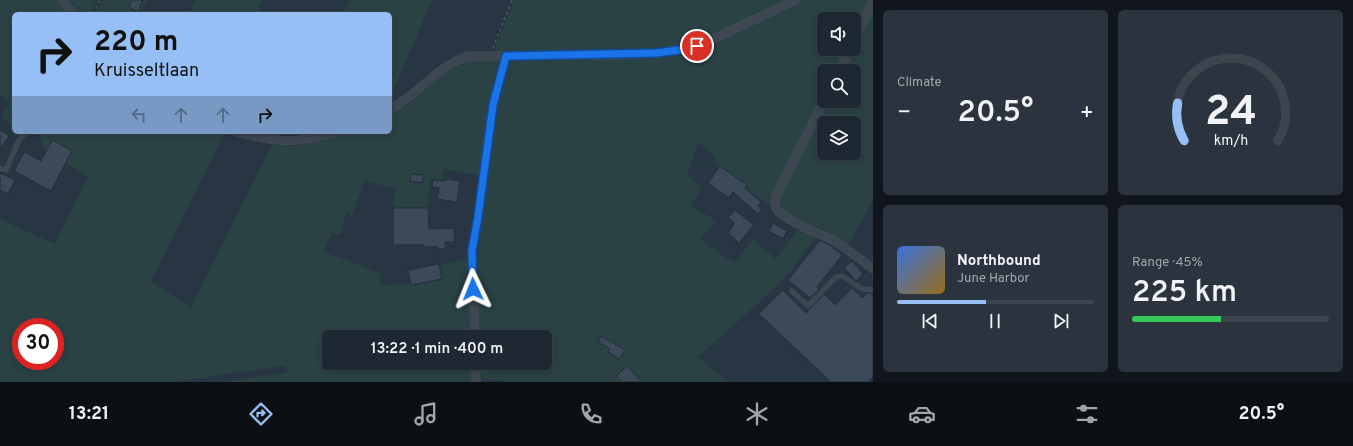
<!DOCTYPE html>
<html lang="en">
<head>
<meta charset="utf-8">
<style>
	body { margin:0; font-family:Overpass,sans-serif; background:#2b343e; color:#f1f3f6; height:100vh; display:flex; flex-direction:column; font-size:15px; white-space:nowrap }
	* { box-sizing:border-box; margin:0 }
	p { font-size:13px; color:#a1a6ac }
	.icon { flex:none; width:22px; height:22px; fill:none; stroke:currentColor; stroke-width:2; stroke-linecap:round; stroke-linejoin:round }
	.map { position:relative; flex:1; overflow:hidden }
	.details { display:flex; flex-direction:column; gap:10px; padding:10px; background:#10161c; width:480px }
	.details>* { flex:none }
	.guide { position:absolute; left:12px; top:12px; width:380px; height:122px; border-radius:6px; box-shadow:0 2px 6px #0003,0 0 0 1px #3c444d; background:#96c0f5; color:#111; overflow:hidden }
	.buttons { position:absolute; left:817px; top:12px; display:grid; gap:8px }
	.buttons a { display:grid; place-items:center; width:44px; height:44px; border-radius:6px; background:#1e2832; box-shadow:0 2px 6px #0003,0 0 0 1px #3c444d; font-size:20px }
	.speed { position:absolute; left:12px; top:318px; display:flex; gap:8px; font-size:20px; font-weight:700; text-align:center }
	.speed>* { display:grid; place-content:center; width:52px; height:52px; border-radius:50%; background:#1e2832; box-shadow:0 2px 6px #0003,0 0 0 1px #3c444d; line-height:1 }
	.speed .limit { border:6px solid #d22; background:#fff; color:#111 }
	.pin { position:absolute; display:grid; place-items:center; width:34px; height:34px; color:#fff; margin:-17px; border:2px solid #fff; border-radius:50%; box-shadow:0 1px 4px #0007 }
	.me { position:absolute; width:44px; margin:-22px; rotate:358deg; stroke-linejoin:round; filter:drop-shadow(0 0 3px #0008) }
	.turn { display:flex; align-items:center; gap:14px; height:84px; padding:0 16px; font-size:18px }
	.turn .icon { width:52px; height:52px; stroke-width:2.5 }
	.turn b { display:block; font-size:28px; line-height:34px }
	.lanes { display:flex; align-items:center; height:38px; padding:0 16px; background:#0003; justify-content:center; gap:20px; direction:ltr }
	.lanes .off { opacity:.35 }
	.big { font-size:30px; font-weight:600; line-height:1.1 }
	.details .card { flex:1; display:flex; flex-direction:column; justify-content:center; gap:6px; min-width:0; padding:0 14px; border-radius:6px; background:#2b343e }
	.details .dial { align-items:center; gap:0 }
	.dial svg { height:104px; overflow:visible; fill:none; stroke:#3c444d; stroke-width:7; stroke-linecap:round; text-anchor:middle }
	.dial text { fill:#f1f3f6; stroke:none }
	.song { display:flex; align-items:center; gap:12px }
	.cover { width:48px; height:48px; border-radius:6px; background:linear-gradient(135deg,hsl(220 70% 55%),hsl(40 70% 35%)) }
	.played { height:4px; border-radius:2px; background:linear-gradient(90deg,#96c0f5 45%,#3c444d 45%) }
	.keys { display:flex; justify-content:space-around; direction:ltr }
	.heat { display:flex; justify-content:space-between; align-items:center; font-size:22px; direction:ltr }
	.charge { height:6px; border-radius:3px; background:linear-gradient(90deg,#34c759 45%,#3c444d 0) }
	.details .tiles { flex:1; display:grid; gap:10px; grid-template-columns:repeat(2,1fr) }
	.trip { position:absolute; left:322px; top:330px; width:230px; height:40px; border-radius:6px; background:#1e2832; box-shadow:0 2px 6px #0003,0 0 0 1px #3c444d; font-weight:600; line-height:40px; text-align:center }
	.tabs { display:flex; height:64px; justify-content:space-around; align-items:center; background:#0c1014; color:#a1a6ac }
	.tabs .icon { width:28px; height:28px }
	.tabs .active { color:#96c0f5 }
	.tabs b { font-size:18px; color:#f1f3f6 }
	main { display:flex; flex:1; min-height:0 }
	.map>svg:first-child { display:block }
	.green { fill:#2a4244; fill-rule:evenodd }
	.building { fill:#3b4958; stroke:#232e3a }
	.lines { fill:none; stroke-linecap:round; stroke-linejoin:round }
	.service-casing { stroke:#46505c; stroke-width:5 }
	.minor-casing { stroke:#46505c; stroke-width:9 }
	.path { stroke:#445b5b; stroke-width:1.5; stroke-dasharray:3 3; stroke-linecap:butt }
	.service { stroke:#3d4752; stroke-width:4 }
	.minor { stroke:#3d4752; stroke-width:8 }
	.route-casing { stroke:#114b97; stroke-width:10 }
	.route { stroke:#1a73e8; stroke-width:7 }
</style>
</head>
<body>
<main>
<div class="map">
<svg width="873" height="382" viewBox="0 0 873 382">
	<rect width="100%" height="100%" fill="#283543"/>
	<path class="green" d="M0,0H59L73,14H14V127L1,116L10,103L0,96Z
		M69,0H97L89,14H81Z
		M103,0H147L140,14H96Z
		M196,0H262L256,14H189Z
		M349,0H432L390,98V14H343Z
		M514,0H790L752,18L690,45L657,51L499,53L496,50V46Z
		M803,0H871L854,34V19H824V49H847L836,71H824V94L772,198V206L760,199L712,162L716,157L698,142L687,175L702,187L691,206L717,221L702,236L701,239L702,241L734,263L753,239L776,259L798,229L816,237L790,272L773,290L698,357L729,382H508L483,378L481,375L480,363H545V337H479L476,271L478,246L499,88L507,63L510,61L518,60L646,57L737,32Z
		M873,9V200L848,246L788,216L779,207V200L827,101H854V71H842ZM824,123H854V153H824Z
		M465,59H499L500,62L492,92L481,176L444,169L442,181L431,179L427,208H393L395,189L365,181L352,217L346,211L341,234H336L331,235L324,252L381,273L380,286L423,281L422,270L470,257L473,337H329V363H474L473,382H222L288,372L284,366L171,382H0V219L55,244L88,176L46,153L37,132H225L151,282L191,307L272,144L297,146L320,142L346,132H390V114C415,103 425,89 444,73C451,67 458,63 465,59ZM21,327H55V361H21Z"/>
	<path class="building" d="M132,0H143L138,12L129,7Z
		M0,129L9,136L0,149Z
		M52,140L72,151L51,191L14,171L24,152L41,161Z
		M720,166L747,185L745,188L761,202L758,206L762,209L758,214L733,192L729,198L708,183Z
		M0,173L15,180L8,194L0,190Z
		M411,174L423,175L422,183L410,181Z
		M446,179L460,181L457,202L437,199L439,188L432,187L433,180L445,181Z
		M393,208H428L429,229L454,228L455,242H445V249H438V247H426L424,245H393Z
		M735,210L754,225L739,243L728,233L734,225L733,224L734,223L728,218Z
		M773,223L787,231L783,239L769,231Z
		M820,240L830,245L842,255L817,287L819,290L810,298L788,280Z
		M852,261L863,274L856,281L844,267Z
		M439,264L442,279L411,285L408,270Z
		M852,288L862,298L867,293H870L873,296V377L868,382H831L759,314L783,290L806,313L824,294L835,305Z
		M601,336L625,350L619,359L608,352L610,349L598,342Z
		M627,366L642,382H622L616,376Z"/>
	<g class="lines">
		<defs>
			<path id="service" d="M0,168L6,170L19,140L26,132
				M792,291L808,306L836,277L842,276L862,289L873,290"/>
			<path id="minor" d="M62,0L74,14
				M854,40L873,2
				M839,71L850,49
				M824,101L776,196C775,202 774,206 778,211C785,220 820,234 832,240C847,248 860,259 873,269
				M390,109C420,94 435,67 468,56L616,55L656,53L671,51L687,49L709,41L796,0
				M236,132C277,142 295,145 337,132
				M475,337L472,251L478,217L493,105L506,56
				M476,382V363"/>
		</defs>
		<use href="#service" class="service-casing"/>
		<use href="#minor" class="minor-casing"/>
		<path class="path" d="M93,14L100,0
			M493,48L512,0"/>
		<use href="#service" class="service"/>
		<use href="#minor" class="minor"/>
	</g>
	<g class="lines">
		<defs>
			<path id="route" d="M473,289L472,251L478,217L493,105L506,56L656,53L687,49L697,46"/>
		</defs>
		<use href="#route" class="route-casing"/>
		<use href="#route" class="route"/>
	</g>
</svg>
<div class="buttons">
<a><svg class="icon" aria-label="sound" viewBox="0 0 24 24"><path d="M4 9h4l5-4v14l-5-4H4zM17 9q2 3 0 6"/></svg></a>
<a><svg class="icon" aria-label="search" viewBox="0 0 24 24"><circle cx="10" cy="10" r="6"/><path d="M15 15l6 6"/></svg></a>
<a><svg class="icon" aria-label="layers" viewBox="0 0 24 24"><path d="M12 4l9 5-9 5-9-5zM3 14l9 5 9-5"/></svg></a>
</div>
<div class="speed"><div class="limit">30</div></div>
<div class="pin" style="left:697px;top:46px;background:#d93025"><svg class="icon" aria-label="arrive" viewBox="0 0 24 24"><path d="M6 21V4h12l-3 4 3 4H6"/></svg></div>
<svg class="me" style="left:473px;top:289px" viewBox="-20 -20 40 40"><path d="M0-17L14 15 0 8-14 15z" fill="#1a73e8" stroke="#fff" stroke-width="4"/></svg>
<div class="trip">13:22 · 1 min · 400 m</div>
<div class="guide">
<div class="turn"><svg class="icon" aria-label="right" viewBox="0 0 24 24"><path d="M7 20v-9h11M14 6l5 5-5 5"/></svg><div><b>220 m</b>Kruisseltlaan</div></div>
<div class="lanes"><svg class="icon off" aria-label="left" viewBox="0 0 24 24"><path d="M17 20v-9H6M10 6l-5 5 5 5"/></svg><svg class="icon off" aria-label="ahead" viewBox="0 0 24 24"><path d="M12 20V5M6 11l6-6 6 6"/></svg><svg class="icon off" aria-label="ahead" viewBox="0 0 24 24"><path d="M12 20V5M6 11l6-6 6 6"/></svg><svg class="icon" aria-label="right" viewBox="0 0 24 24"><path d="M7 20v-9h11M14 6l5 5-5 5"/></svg></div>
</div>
</div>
<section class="details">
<div class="tiles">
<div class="card"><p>Climate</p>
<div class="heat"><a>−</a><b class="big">20.5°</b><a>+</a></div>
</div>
<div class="card dial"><svg viewBox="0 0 100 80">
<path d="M14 69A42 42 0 1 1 86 69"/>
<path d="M14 69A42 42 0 0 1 9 40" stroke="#96c0f5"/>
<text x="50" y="56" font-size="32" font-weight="700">24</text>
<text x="50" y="72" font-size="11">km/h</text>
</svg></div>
<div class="card">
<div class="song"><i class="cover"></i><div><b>Northbound</b><p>June Harbor</p></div></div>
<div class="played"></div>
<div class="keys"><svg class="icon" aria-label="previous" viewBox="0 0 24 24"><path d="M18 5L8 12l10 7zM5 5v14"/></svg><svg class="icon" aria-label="pause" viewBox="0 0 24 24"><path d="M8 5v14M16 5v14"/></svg><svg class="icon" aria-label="next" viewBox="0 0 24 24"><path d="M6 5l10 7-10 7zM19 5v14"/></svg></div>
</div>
<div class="card"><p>Range · 45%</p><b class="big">225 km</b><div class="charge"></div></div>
</div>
</section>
</main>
<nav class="tabs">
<b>13:21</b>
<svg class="icon active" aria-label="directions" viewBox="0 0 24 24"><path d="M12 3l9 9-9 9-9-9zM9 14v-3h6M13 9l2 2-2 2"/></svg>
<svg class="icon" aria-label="music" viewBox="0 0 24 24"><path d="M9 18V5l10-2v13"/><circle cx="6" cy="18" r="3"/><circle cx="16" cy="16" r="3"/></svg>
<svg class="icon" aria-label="phone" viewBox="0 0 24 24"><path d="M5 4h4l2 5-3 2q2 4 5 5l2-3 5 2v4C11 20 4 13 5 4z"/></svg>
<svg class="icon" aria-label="climate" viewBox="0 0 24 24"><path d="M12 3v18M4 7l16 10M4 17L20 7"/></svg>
<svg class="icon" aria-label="car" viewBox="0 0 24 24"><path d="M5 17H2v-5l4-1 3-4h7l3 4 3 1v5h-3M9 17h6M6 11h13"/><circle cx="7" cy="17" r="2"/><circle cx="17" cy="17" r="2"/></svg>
<svg class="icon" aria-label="filters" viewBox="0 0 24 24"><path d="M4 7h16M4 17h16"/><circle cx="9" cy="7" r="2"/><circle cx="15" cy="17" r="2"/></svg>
<b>20.5°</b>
</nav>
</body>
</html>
